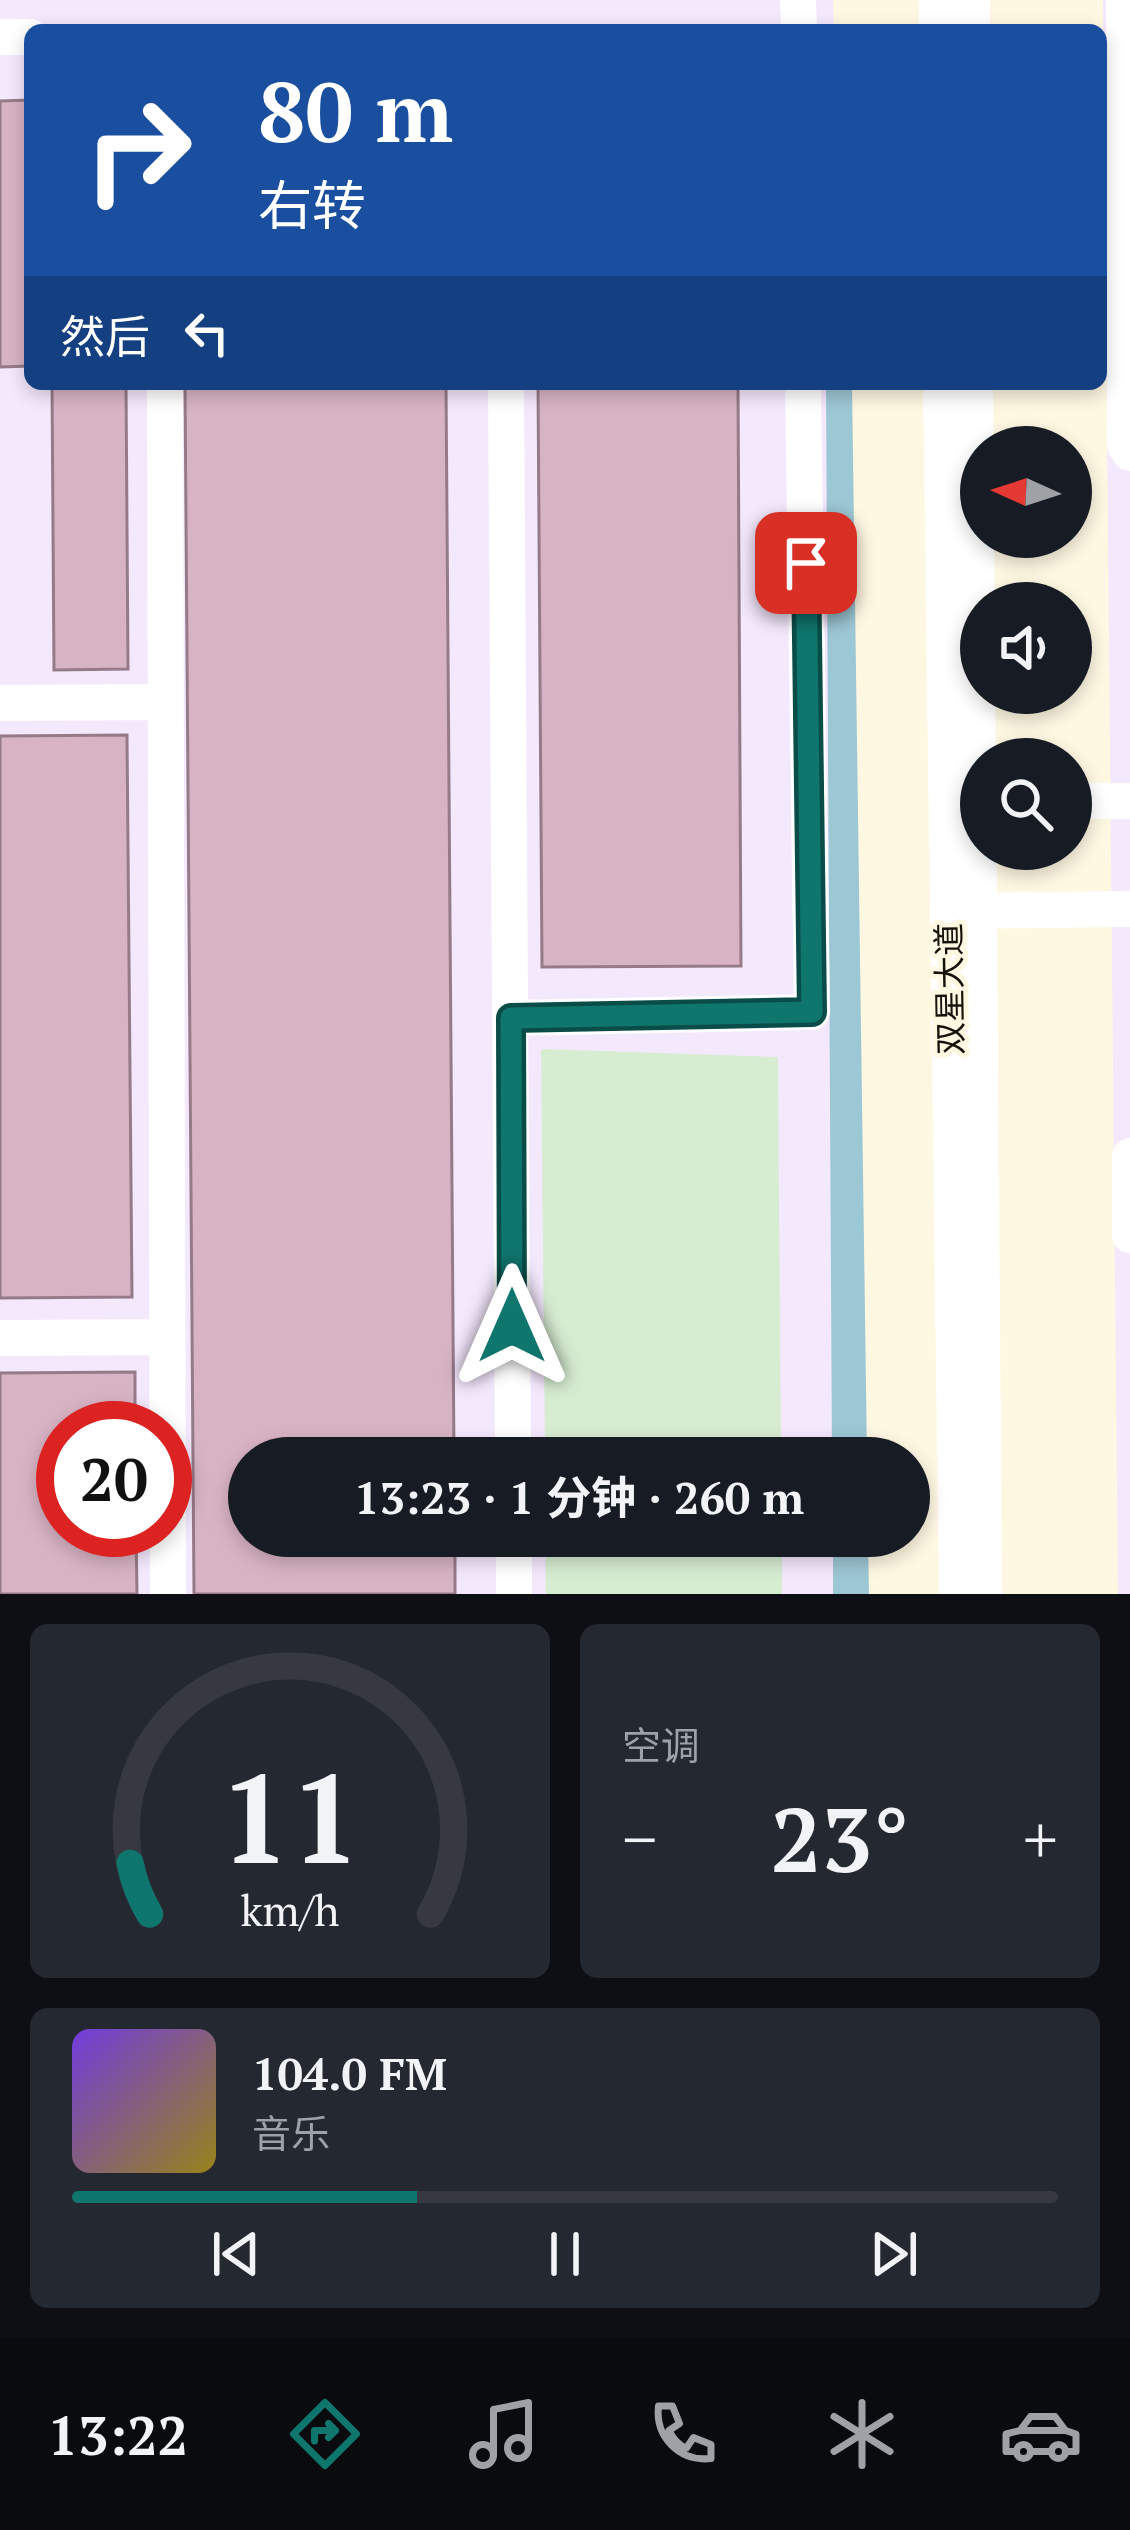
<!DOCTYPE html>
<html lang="zh">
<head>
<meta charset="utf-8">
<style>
	body { margin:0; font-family:"PT Serif","Noto Sans SC",serif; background:#242831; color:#f1f3f6; height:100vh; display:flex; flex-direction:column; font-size:45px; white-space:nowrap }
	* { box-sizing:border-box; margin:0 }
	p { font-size:39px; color:#9ea1a6 }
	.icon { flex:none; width:66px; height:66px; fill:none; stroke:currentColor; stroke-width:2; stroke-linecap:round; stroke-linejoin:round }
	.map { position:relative; height:1594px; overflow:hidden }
	.side { display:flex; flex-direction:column; gap:30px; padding:30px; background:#0d0f14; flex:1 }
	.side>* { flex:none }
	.hud { position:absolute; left:24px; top:24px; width:1083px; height:366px; border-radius:18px; box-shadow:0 6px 18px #0003; background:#1a4fa0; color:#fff; overflow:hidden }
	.needle { width:78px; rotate:273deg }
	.controls { position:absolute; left:960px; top:426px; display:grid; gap:24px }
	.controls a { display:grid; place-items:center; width:132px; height:132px; border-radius:50%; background:#171b24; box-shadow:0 6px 18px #0003; font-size:60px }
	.speed { position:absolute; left:36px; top:1401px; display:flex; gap:24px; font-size:60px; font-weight:700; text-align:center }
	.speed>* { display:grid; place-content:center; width:156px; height:156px; border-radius:50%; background:#171b24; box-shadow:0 6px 18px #0003; line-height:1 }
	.speed .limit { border:18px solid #d22; background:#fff; color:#111 }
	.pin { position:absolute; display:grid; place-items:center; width:102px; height:102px; color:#fff; margin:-51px; border-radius:24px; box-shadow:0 6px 18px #0006 }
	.me { position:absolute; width:132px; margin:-66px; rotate:0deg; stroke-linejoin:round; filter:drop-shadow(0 0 9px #0008) }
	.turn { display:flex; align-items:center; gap:42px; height:252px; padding:0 36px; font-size:54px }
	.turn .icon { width:156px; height:156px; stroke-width:2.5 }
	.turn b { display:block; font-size:84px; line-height:102px }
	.then { display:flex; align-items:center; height:114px; padding:0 36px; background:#0003; gap:24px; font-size:45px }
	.big { font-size:90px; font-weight:700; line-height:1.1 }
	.side .card { flex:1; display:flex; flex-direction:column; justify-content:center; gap:18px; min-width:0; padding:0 42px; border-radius:18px; background:#242831 }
	.side .dial { align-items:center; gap:0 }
	.dial svg { height:312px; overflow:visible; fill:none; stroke:#363941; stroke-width:7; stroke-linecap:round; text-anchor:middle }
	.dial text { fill:#f1f3f6; stroke:none }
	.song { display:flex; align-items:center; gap:36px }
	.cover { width:144px; height:144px; border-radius:18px; background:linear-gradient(135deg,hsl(260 70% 55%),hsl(50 70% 35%)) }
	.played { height:12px; border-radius:6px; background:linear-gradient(90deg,#0f766e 35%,#363941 35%) }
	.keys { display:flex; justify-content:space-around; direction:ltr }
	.heat { display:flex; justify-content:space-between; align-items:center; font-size:66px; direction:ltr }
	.side .tiles { flex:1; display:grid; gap:30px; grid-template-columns:1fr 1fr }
	.card:last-child { grid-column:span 2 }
	.trip { position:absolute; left:228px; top:1437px; width:702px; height:120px; border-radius:60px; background:#171b24; box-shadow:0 6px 18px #0003; font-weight:700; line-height:120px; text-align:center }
	.tabs { display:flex; height:192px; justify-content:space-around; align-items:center; background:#090b0e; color:#9ea1a6 }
	.tabs .icon { width:84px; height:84px }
	.tabs .current { color:#0f766e }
	.tabs b { font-size:54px; color:#f1f3f6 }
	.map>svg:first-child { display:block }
	.industrial { fill:#f4e8fd; fill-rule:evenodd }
	.green { fill:#d7edd2 }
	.water { fill:#9cc7d4 }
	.building { fill:#d8b3c4; stroke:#957b87; stroke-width:3 }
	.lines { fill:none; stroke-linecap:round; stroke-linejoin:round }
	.minor { stroke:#fff; stroke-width:36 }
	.route-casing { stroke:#0a4d48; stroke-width:30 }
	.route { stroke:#0f766e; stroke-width:21 }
	.labels { text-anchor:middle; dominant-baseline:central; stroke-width:10; stroke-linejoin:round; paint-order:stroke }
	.street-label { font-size:33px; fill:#151209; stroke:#fef7e2 }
</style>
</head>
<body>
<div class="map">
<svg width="1130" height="1594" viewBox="0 0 1130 1594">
	<rect width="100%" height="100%" fill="#fef7e2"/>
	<path class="industrial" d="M0,0H833L834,30H30V384H835L841,1458H249V1536H841V1594H0ZM63,1428H165V1530H63Z
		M1103,0H1130V1594H1118Z"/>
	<path class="green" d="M541,1049L778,1057L781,1458H545Z
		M545,1536H782V1594H546Z"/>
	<path class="water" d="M826,384H852L867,1458H832Z
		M833,1536H868L869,1594H833Z"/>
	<path class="building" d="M30,100V366L0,367V101Z
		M1101,201H1114V243L1101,244Z
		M52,384H126L128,669L54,670Z
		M185,384H446L454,1458H249V1536H455V1594H194Z
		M538,384H738L741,966L542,967Z
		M127,735L132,1297L0,1298V736Z
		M135,1372V1428H63V1530H136L137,1594H0V1373Z"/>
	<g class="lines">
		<path class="minor" d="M798,0L799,30
			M937,0V30
			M972,0V30
			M1124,0L1125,445L1130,453
			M0,37H30
			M165,384L168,1594
			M506,384L513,1458
			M941,384L957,1594
			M975,384L984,1594
			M0,703L166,702
			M1071,801H1130
			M958,911L1130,909
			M510,1018L812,1012L803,384
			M1130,1156V1235
			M0,1338L168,1337
			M514,1536V1594"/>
	</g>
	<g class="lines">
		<defs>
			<path id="route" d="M512,1326L511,1018L812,1012L806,563"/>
		</defs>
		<use href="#route" class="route-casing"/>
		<use href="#route" class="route"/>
	</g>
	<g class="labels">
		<g class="street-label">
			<text transform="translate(949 989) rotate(-91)">双星大道</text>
		</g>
	</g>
</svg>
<div class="controls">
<a><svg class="needle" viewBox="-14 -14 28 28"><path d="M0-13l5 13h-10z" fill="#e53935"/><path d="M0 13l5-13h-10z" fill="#9ea1a6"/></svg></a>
<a><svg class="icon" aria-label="sound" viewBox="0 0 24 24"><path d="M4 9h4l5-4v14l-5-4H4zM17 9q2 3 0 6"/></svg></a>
<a><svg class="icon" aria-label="search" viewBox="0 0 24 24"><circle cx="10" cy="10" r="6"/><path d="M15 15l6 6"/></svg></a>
</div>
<div class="speed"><div class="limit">20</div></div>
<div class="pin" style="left:806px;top:563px;background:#d93025"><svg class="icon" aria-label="arrive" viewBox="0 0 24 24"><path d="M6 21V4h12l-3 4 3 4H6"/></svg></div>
<svg class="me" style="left:512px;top:1326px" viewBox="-20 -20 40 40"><path d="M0-17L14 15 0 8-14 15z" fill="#0f766e" stroke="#fff" stroke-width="4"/></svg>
<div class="trip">13:23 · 1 分钟 · 260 m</div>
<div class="hud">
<div class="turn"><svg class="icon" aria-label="right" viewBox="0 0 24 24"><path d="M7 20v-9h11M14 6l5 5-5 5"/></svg><div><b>80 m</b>右转</div></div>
<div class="then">然后<svg class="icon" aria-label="left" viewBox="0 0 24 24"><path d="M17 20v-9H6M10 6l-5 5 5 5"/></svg></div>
</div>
</div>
<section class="side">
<div class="tiles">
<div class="card dial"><svg viewBox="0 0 100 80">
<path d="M14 69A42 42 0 1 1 86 69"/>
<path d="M14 69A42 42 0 0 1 9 56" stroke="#0f766e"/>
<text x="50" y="56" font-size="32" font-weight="700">11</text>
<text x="50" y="72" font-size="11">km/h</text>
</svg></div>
<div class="card"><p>空调</p>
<div class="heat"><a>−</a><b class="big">23°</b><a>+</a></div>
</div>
<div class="card">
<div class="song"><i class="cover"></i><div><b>104.0 FM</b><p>音乐</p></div></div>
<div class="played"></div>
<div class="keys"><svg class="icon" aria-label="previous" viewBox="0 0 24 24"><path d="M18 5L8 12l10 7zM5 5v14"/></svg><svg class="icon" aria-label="pause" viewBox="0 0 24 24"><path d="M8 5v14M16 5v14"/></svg><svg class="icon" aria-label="next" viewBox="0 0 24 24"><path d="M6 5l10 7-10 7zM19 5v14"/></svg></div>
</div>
</div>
</section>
<nav class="tabs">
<b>13:22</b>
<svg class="icon current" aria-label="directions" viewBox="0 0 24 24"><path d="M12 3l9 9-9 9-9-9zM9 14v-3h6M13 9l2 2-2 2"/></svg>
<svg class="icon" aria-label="music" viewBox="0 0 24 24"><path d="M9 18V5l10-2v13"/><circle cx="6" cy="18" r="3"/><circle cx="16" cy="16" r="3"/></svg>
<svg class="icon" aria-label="phone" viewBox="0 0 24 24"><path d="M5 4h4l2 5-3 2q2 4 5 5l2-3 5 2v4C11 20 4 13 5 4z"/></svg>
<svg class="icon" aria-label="climate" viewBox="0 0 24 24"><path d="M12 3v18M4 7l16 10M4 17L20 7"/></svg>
<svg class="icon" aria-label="car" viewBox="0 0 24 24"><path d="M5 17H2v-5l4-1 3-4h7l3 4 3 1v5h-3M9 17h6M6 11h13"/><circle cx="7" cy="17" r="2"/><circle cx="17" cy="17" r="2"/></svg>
</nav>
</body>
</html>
